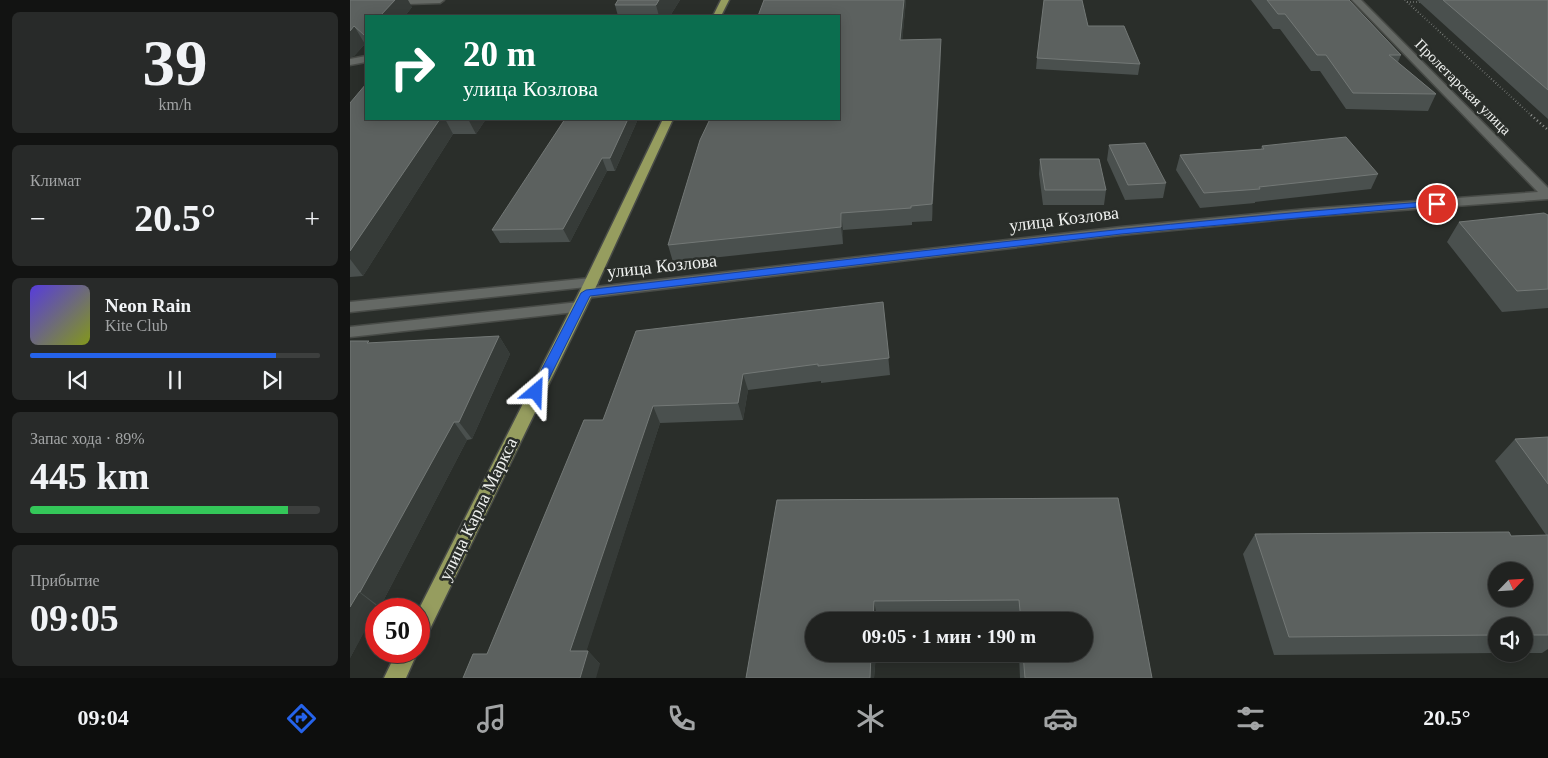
<!DOCTYPE html>
<html lang="ru">
<head>
<meta charset="utf-8">
<style>
	body { margin:0; font-family:Georgia,serif; background:#282a29; color:#f1f3f6; height:100vh; display:flex; flex-direction:column; font-size:19px; white-space:nowrap }
	* { box-sizing:border-box; margin:0 }
	p { font-size:16px; color:#a2a4a5 }
	.icon { flex:none; width:28px; height:28px; fill:none; stroke:currentColor; stroke-width:2; stroke-linecap:round; stroke-linejoin:round }
	.map { position:relative; flex:1; overflow:hidden }
	.details { display:flex; flex-direction:column; gap:12px; padding:12px; background:#121312; width:350px }
	.details>* { flex:none }
	.banner { position:absolute; left:15px; top:15px; width:475px; height:105px; border-radius:0px; box-shadow:0 2px 12px #0003,0 0 0 1px #3d3f3e; background:#0b6e4f; color:#fff; overflow:hidden }
	.needle { width:32px; rotate:65deg }
	.tools { position:absolute; left:1138px; top:562px; display:grid; gap:10px }
	.tools a { display:grid; place-items:center; width:45px; height:45px; border-radius:50%; background:#202220; box-shadow:0 2px 12px #0003,0 0 0 1px #3d3f3e; font-size:25px }
	.speed { position:absolute; left:15px; top:598px; display:flex; gap:10px; font-size:25px; font-weight:700; text-align:center }
	.speed>* { display:grid; place-content:center; width:65px; height:65px; border-radius:50%; background:#202220; box-shadow:0 2px 12px #0003,0 0 0 1px #3d3f3e; line-height:1 }
	.speed .limit { border:8px solid #d22; background:#fff; color:#111 }
	.pin { position:absolute; display:grid; place-items:center; width:42px; height:42px; color:#fff; margin:-21px; border:2px solid #fff; border-radius:50%; box-shadow:0 1px 5px #0007 }
	.me { position:absolute; width:55px; margin:-28px; rotate:26deg; stroke-linejoin:round; filter:drop-shadow(0 0 4px #0008) }
	.turn { display:flex; align-items:center; gap:18px; height:105px; padding:0 15px; font-size:22px }
	.turn .icon { width:65px; height:65px; stroke-width:2.5 }
	.turn b { display:block; font-size:35px; line-height:42px }
	.big { font-size:38px; font-weight:700; line-height:1.1 }
	.details .card { flex:1; display:flex; flex-direction:column; justify-content:center; gap:8px; min-width:0; padding:0 18px; border-radius:8px; background:#282a29 }
	.details .dial { align-items:center; gap:0 }
	.dial b { font-size:65px; line-height:1 }
	.song { display:flex; align-items:center; gap:15px }
	.cover { width:60px; height:60px; border-radius:8px; background:linear-gradient(135deg,hsl(250 70% 55%),hsl(70 70% 35%)) }
	.played { height:5px; border-radius:2px; background:linear-gradient(90deg,#2563eb 85%,#3d3f3e 85%) }
	.keys { display:flex; justify-content:space-around; direction:ltr }
	.heat { display:flex; justify-content:space-between; align-items:center; font-size:28px; direction:ltr }
	.charge { height:8px; border-radius:4px; background:linear-gradient(90deg,#34c759 89%,#3d3f3e 0) }
	.trip { position:absolute; left:455px; top:612px; width:288px; height:50px; border-radius:25px; background:#202220; box-shadow:0 2px 12px #0003,0 0 0 1px #3d3f3e; font-weight:700; line-height:50px; text-align:center }
	.menu { display:flex; height:80px; justify-content:space-around; align-items:center; background:#0d0e0d; color:#a2a4a5 }
	.menu .icon { width:35px; height:35px }
	.menu .current { color:#2563eb }
	.menu b { font-size:22px; color:#f1f3f6 }
	main { display:flex; flex:1; min-height:0 }
	.map>svg:first-child { display:block }
	.lines { fill:none; stroke-linecap:round; stroke-linejoin:round }
	.minor-casing { stroke:#484b47; stroke-width:3 }
	.major-casing { stroke:#484b47; stroke-width:3 }
	.path-far1 { stroke:#929592; stroke-width:2; stroke-dasharray:0.5 2.5; stroke-linecap:butt }
	.path { stroke:#929592; stroke-width:2.5; stroke-dasharray:1 3; stroke-linecap:butt }
	.minor { fill:#656965; fill-rule:evenodd }
	.major { fill:#969d5f; fill-rule:evenodd }
	.wall { fill:#4a504e }
	.shaded-wall { fill:#363b38 }
	.building { fill:#5c615f; stroke:#737876; fill-rule:evenodd }
	.route { fill:#2563eb; stroke:#184099 }
	.labels { text-anchor:middle; dominant-baseline:central; stroke-width:5; stroke-linejoin:round; paint-order:stroke }
	.far-street-label { font-size:15px; fill:#eff1ef; stroke:#2a2e2a }
	.street-label { font-size:18px; fill:#eff1ef; stroke:#2a2e2a }
</style>
</head>
<body>
<main>
<section class="details">
<div class="card dial"><b>39</b><p>km/h</p></div>
<div class="card"><p>Климат</p>
<div class="heat"><a>−</a><b class="big">20.5°</b><a>+</a></div>
</div>
<div class="card">
<div class="song"><i class="cover"></i><div><b>Neon Rain</b><p>Kite Club</p></div></div>
<div class="played"></div>
<div class="keys"><svg class="icon" aria-label="previous" viewBox="0 0 24 24"><path d="M18 5L8 12l10 7zM5 5v14"/></svg><svg class="icon" aria-label="pause" viewBox="0 0 24 24"><path d="M8 5v14M16 5v14"/></svg><svg class="icon" aria-label="next" viewBox="0 0 24 24"><path d="M6 5l10 7-10 7zM19 5v14"/></svg></div>
</div>
<div class="card"><p>Запас хода · 89%</p><b class="big">445 km</b><div class="charge"></div></div>
<div class="card"><p>Прибытие</p><b class="big">09:05</b></div>
</section>
<div class="map">
<svg width="1198" height="678" viewBox="0 0 1198 678">
	<rect width="100%" height="100%" fill="#2a2e2a"/>
	<g class="lines">
		<defs>
			<path id="minor" d="M25,0H94L90,3L26,5L0,16V10Z
				M1002,0H1011L1198,188V199L957,217L771,235L236,298L231,296L229,293L231,290L236,288L771,227L957,209L1188,192Z
				M16,56V62L0,65V59Z
				M241,278L246,280L248,283L246,286L0,312V302Z
				M229,302L234,303L236,307L234,311L0,337V327Z"/>
			<path id="major" d="M371,0H379L371,16H363Z
				M313,119H323L243,293L76,637L69,640V609L229,293Z
				M47,651H68L56,678H34Z"/>
		</defs>
		<use href="#minor" class="minor-casing"/>
		<use href="#major" class="major-casing"/>
		<path class="path-far1" d="M1055,0L1057,2H1072
			M1057,2L1182,116"/>
		<path class="path" d="M1181,115L1198,130"/>
		<use href="#minor" class="minor"/>
		<use href="#major" class="major"/>
	</g>
	<path class="wall" d="M0,0L62,7L55,16H16V46L15,44L4,56L0,57Z
		M268,0H330L320,16H268L265,5Z
		M414,0H556L552,40L591,54L582,221L562,222V225L493,230V244L323,262L318,245L489,119Z
		M901,0H999L1051,55L1048,62L1086,94L1078,111L996,109L970,71H961L930,29H923Z
		M1067,0H1198V119Z
		M738,26L790,64L788,75L686,69L687,58Z
		M0,103L16,119H136L126,134H103L13,276L0,277Z
		M288,119L265,171H257L220,242L150,243L142,230Z
		M759,145L816,183L813,198L775,200L757,160Z
		M912,146L1028,174L1021,189L905,202V203L850,208L826,170L830,155L911,149Z
		M690,159L756,190L754,205H693L689,174Z
		M1198,215V308L1152,312L1097,242L1109,222Z
		M533,302L540,375L471,383V381L398,390L393,420L310,423L236,651H238L250,664L137,654L253,420Z
		M149,336L160,354L122,439L117,440L30,607H28L26,609L0,658L21,343Z
		M1198,437V649L1192,653H1174V626H1146V653L924,655L893,554L905,534L1161,536L1196,535L1145,461L1165,439Z
		M768,498L802,678H670L669,654H734V621H666V620L464,621L526,654L524,678H396L427,500Z"/>
	<path class="shaded-wall" d="M45,0H58L62,7L55,16H30Z
		M309,0H330L320,16H309L306,5Z
		M554,0H556L551,55L550,40Z
		M4,26L15,44L4,56L0,57V31Z
		M591,39V54L582,221V204Z
		M90,119H95L103,134L13,276L0,259V251Z
		M118,119H136L126,134Z
		M278,119H288L265,171L260,158Z
		M252,158L257,171L220,242L213,229Z
		M491,213L493,230V244L491,227Z
		M149,336L160,354L122,439L109,422Z
		M393,374L398,390L393,420L388,403Z
		M303,406L310,423L232,665L220,651Z
		M104,422L117,440L30,607L10,592Z
		M9,592L28,607L0,658V607Z
		M524,601L528,621H523Z
		M238,651L250,664L246,678H230Z
		M521,654H526L524,678H520Z"/>
	<path class="building" d="M0,0H45L30,16H16V33L14,35L4,26L0,31Z
		M268,0H309L306,5H265Z
		M414,0H554L550,40L591,39L582,204L561,206V208L491,213V227L318,245L350,140L360,119H489V16H408Z
		M694,0H732L738,26H774L790,64L687,58Z
		M917,0H999L1051,55H1039L1086,94L1003,93L976,55H967L935,14H928Z
		M1093,0H1198V90Z
		M16,84V119H90L0,251V103Z
		M215,119H278L260,158H252L213,229L142,230Z
		M996,137L1028,174L909,187L910,189L854,193L830,155L914,149L912,146Z
		M795,143L816,183L778,185L759,145Z
		M690,159H749L756,190H695Z
		M1194,213L1198,215V289L1167,291L1109,222Z
		M533,302L539,358L468,366V364L393,374L388,403L303,406L220,651H238L230,678H113L123,654H137L234,420H253L286,331Z
		M149,336L109,422H104L10,592H9L0,607V341H19L17,343Z
		M1198,437V484L1165,439Z
		M768,498L802,678H675L673,654H734V621H671L669,600L524,601L523,621H464V654H521L520,678H396L427,500Z
		M1159,532L1161,536L1198,535V635H1174V626H1146V635L939,637L905,534ZM1146,571H1174V599H1146Z"/>
	<path class="route" d="M1087,201L1090,202V205L771,234L240,296L191,395H182L180,392L231,293L236,290C520,257 802,222 1087,201Z"/>
	<g class="labels">
		<g class="far-street-label">
			<text transform="translate(1113 87) rotate(45)">Пролетарская улица</text>
		</g>
		<g class="street-label">
			<text transform="translate(714 219) rotate(-7)">улица Козлова</text>
			<text transform="translate(312 266) rotate(-6)">улица Козлова</text>
			<text transform="translate(128 509) rotate(-64)">улица Карла Маркса</text>
		</g>
	</g>
</svg>
<div class="tools">
<a><svg class="needle" viewBox="-14 -14 28 28"><path d="M0-13l5 13h-10z" fill="#e53935"/><path d="M0 13l5-13h-10z" fill="#a2a4a5"/></svg></a>
<a><svg class="icon" aria-label="sound" viewBox="0 0 24 24"><path d="M4 9h4l5-4v14l-5-4H4zM17 9q2 3 0 6"/></svg></a>
</div>
<div class="speed"><div class="limit">50</div></div>
<div class="pin" style="left:1087px;top:204px;background:#d93025"><svg class="icon" aria-label="arrive" viewBox="0 0 24 24"><path d="M6 21V4h12l-3 4 3 4H6"/></svg></div>
<svg class="me" style="left:186px;top:392px" viewBox="-20 -20 40 40"><path d="M0-17L14 15 0 8-14 15z" fill="#2563eb" stroke="#fff" stroke-width="4"/></svg>
<div class="trip">09:05 · 1 мин · 190 m</div>
<div class="banner">
<div class="turn"><svg class="icon" aria-label="right" viewBox="0 0 24 24"><path d="M7 20v-9h11M14 6l5 5-5 5"/></svg><div><b>20 m</b>улица Козлова</div></div>
</div>
</div>
</main>
<nav class="menu">
<b>09:04</b>
<svg class="icon current" aria-label="directions" viewBox="0 0 24 24"><path d="M12 3l9 9-9 9-9-9zM9 14v-3h6M13 9l2 2-2 2"/></svg>
<svg class="icon" aria-label="music" viewBox="0 0 24 24"><path d="M9 18V5l10-2v13"/><circle cx="6" cy="18" r="3"/><circle cx="16" cy="16" r="3"/></svg>
<svg class="icon" aria-label="phone" viewBox="0 0 24 24"><path d="M5 4h4l2 5-3 2q2 4 5 5l2-3 5 2v4C11 20 4 13 5 4z"/></svg>
<svg class="icon" aria-label="climate" viewBox="0 0 24 24"><path d="M12 3v18M4 7l16 10M4 17L20 7"/></svg>
<svg class="icon" aria-label="car" viewBox="0 0 24 24"><path d="M5 17H2v-5l4-1 3-4h7l3 4 3 1v5h-3M9 17h6M6 11h13"/><circle cx="7" cy="17" r="2"/><circle cx="17" cy="17" r="2"/></svg>
<svg class="icon" aria-label="filters" viewBox="0 0 24 24"><path d="M4 7h16M4 17h16"/><circle cx="9" cy="7" r="2"/><circle cx="15" cy="17" r="2"/></svg>
<b>20.5°</b>
</nav>
</body>
</html>
